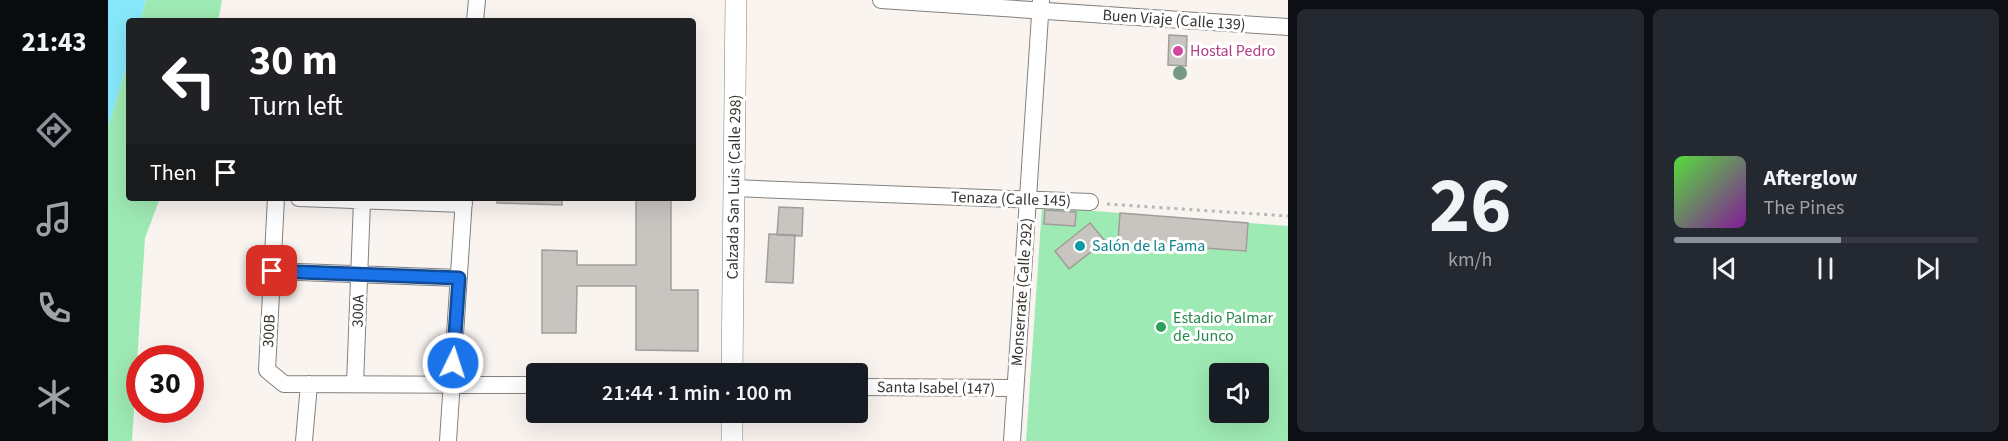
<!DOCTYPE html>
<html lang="en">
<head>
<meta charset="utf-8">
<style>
	body { margin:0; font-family:"Source Sans 3",sans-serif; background:#242831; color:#f1f3f6; height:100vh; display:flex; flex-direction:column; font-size:22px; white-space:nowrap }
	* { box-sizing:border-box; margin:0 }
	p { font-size:20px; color:#9ea1a6 }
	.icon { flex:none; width:33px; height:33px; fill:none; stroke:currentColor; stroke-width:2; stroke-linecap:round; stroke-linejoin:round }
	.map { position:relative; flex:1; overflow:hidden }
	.side { display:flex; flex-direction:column; gap:9px; padding:9px; background:#0d0f14; width:720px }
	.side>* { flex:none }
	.guide { position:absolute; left:18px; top:18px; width:570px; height:183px; border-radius:6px; box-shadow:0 6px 24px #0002; background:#202124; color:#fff; overflow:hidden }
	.controls { position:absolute; left:1101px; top:363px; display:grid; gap:12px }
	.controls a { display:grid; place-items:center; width:60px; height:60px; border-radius:6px; background:#171b24; box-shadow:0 6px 24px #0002; font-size:30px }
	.speed { position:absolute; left:18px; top:345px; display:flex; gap:12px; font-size:30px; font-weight:700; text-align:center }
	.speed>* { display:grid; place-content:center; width:78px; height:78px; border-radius:50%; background:#171b24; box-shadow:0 6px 24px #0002; line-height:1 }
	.speed .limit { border:9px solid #d22; background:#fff; color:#111 }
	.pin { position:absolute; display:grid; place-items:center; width:51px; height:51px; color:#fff; margin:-26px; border-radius:12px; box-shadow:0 3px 9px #0006 }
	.me { position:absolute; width:66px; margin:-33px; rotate:4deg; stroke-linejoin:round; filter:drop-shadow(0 0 4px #0008) }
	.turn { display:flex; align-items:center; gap:21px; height:126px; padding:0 24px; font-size:27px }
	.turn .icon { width:78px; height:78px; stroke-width:2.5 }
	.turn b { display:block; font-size:42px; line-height:51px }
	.then { display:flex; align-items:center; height:57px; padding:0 24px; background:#0003; gap:12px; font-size:22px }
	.side .widget { flex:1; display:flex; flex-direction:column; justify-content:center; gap:9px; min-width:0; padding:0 21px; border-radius:9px; background:#242831 }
	.side .dial { align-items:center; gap:0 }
	.dial b { font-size:78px; line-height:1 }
	.song { display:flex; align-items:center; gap:18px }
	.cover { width:72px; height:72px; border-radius:9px; background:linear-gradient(135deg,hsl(110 70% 55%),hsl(290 70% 35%)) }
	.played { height:6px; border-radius:3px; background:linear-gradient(90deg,#8c9099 55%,#363941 55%) }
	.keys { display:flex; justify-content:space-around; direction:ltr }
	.side .tiles { flex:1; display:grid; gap:9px; grid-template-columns:repeat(2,1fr) }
	.trip { position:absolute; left:418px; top:363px; width:342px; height:60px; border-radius:6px; background:#171b24; box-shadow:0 6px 24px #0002; font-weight:600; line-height:60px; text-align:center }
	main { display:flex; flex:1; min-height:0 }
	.dock { display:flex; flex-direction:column; width:108px; justify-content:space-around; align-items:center; background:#090b0e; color:#9ea1a6 }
	.dock .icon { width:42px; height:42px }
	.dock .current { color:#8c9099 }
	.dock b { font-size:27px; color:#f1f3f6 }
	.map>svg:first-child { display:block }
	.green { fill:#9eeab4; fill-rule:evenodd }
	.water { fill:#87e8fc }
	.building { fill:#c8c4c0; stroke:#a19d99; stroke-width:1.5 }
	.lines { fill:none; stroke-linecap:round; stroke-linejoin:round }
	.minor-casing { stroke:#84807c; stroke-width:18 }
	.major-casing { stroke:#84807c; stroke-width:22 }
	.path { stroke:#bab7b3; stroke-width:3; stroke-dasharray:3 4.5; stroke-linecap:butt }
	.minor { stroke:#fff; stroke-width:16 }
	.major { stroke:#fff; stroke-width:21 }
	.tree { fill:#769983 }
	.route-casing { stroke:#114b97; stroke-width:15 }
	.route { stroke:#1a73e8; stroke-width:10 }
	.hotel-dot { fill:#d1479c; stroke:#fff; stroke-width:2 }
	.culture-dot { fill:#0f9aa8; stroke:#fff; stroke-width:2 }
	.leisure-dot { fill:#2e9e5b; stroke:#fff; stroke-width:2 }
	.labels { text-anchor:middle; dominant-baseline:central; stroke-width:6; stroke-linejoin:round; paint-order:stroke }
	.street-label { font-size:16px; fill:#363533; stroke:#fff }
	.hotel-label { font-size:16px; fill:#b23c85; stroke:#fff; text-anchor:start }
	.culture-label { font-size:16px; fill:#0d838f; stroke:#fff; text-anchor:start }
	.leisure-label { font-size:16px; fill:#27864d; stroke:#fff; text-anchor:start }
</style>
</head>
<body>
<main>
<nav class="dock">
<b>21:43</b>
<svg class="icon current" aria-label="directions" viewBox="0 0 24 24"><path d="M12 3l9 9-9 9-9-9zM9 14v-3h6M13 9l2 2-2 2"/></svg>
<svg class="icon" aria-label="music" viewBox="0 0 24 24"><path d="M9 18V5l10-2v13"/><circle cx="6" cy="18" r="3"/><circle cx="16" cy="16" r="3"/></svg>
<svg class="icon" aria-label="phone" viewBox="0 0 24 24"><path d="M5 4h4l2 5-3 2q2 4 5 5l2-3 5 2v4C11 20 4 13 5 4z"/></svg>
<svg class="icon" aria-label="climate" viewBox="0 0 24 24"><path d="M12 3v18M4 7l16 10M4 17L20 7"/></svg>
</nav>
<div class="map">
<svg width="1180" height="441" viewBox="0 0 1180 441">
	<rect width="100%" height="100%" fill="#f9f4f0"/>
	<path class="green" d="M38,0H114L110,21H32Z
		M21,58V198H52L37,238L24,441H0V127Z
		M934,207L1180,226V441H918ZM1112,374H1150V412H1112Z"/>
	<path class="water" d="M0,0H38L32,21H21V58L0,127Z"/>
	<path class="building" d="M1061,35L1079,36L1078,66L1060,65Z
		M390,198H454V205L389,203Z
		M528,198H563V290H590V351L528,350V286H469L468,333H434V250L469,251V265H528Z
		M671,207L695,208L694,236L669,235Z
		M937,210L968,212L967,226L936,224Z
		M1012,213L1140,223L1138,251L1010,242Z
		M982,223L997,241L961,269L947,251Z
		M661,234L687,235L685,283L658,282Z"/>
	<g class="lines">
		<defs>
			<path id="minor" d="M773,0L1180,27
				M367,21L369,0
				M625,188L982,202
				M168,198L159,370L176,384L429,385
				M191,198L356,204
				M164,271L351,278
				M247,384L254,201
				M750,387L907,388
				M196,441L201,384
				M340,441L356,198
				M904,441L933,0"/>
			<path id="major" d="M624,374L628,0
				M624,441V412"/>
		</defs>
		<use href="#minor" class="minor-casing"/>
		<use href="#major" class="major-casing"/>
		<path class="path" d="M999,204L1180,216"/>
		<use href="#minor" class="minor"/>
		<use href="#major" class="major"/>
	</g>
	<circle class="tree" cx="1072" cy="73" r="7"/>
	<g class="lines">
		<defs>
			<path id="route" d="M164,271L351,278L345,363"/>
		</defs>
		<use href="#route" class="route-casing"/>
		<use href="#route" class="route"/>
	</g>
	<circle class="hotel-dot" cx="1070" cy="51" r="6"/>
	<circle class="culture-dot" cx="972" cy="246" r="6"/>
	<circle class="leisure-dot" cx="1053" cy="327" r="6"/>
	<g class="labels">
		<g class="street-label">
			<text transform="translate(1066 20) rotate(4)">Buen Viaje (Calle 139)</text>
			<text transform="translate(626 187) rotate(-89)">Calzada San Luis (Calle 298)</text>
			<text transform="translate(903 199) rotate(2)">Tenaza (Calle 145)</text>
			<text transform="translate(914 292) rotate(-86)">Monserrate (Calle 292)</text>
			<text transform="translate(250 311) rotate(-88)">300A</text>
			<text transform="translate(161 331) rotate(-87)">300B</text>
			<text transform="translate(828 388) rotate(1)">Santa Isabel (147)</text>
		</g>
		<g class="hotel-label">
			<text x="1082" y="51">Hostal Pedro</text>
		</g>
		<g class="culture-label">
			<text x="984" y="246">Salón de la Fama</text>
		</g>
		<g class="leisure-label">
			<text x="1065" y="318">Estadio Palmar<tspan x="1065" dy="18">de Junco</tspan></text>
		</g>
	</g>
</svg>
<div class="controls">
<a><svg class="icon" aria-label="sound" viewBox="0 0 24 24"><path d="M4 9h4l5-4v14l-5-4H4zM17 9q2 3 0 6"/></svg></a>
</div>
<div class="speed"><div class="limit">30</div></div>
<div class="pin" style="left:164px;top:271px;background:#d93025"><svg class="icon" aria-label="arrive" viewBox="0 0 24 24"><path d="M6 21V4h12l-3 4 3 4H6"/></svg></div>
<svg class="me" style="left:345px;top:363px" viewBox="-20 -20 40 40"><circle r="17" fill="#1a73e8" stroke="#fff" stroke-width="3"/><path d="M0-11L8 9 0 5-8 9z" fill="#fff"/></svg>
<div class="trip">21:44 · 1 min · 100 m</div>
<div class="guide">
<div class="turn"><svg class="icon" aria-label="left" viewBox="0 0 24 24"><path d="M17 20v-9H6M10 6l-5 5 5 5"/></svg><div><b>30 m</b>Turn left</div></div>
<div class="then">Then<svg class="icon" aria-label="arrive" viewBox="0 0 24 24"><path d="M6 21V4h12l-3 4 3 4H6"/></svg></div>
</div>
</div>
<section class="side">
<div class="tiles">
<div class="widget dial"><b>26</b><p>km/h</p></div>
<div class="widget">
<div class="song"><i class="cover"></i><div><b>Afterglow</b><p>The Pines</p></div></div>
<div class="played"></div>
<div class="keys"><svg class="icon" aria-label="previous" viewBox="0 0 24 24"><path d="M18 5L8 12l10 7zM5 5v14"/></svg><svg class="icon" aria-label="pause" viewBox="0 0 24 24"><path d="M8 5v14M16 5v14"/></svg><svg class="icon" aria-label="next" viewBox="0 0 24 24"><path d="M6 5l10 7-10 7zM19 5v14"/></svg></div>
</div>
</div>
</section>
</main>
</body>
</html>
